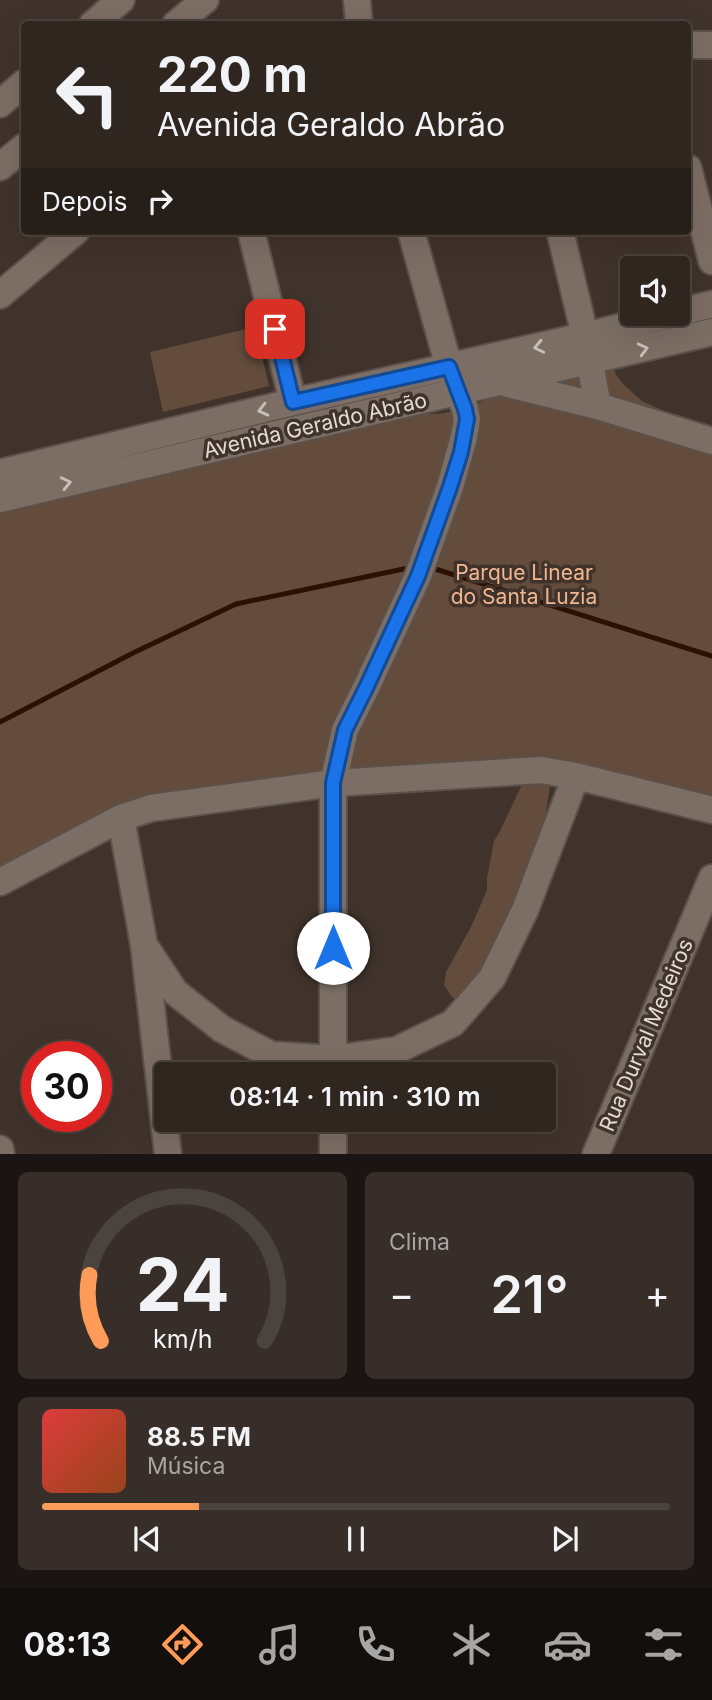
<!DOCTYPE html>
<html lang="pt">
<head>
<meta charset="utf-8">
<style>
	body { margin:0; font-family:Inter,sans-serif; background:#382e29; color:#f1f3f6; height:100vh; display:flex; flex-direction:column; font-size:26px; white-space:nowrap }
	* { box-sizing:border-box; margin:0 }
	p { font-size:23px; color:#a8a5a5 }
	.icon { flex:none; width:38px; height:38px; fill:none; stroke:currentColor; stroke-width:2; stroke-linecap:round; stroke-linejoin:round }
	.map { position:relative; height:1154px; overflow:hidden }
	.details { display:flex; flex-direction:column; gap:18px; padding:18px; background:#1a1512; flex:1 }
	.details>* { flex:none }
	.guide { position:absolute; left:21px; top:21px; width:670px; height:214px; border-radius:7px; box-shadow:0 7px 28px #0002,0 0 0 2px #4b433e; background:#302620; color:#f1f3f6; overflow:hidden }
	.buttons { position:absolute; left:620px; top:256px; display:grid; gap:14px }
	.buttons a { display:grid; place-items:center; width:70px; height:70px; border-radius:7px; background:#302620; box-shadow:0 7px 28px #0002,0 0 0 2px #4b433e; font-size:35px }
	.speed { position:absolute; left:21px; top:1041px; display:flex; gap:14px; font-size:35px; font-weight:700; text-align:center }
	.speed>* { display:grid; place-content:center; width:91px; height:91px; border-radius:50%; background:#302620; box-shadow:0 7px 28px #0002,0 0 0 2px #4b433e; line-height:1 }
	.speed .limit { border:10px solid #d22; background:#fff; color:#111 }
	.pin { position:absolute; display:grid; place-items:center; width:60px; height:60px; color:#fff; margin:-30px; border-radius:14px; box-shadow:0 4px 10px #0006 }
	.me { position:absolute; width:77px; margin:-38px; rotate:0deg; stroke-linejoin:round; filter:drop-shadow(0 0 5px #0008) }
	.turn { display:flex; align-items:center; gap:24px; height:147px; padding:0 21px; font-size:32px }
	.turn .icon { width:91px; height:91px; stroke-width:2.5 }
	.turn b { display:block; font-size:49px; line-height:60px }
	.then { display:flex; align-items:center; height:66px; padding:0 21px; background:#0003; gap:14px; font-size:26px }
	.big { font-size:52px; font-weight:600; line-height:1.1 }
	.details .card { flex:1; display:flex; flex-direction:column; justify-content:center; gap:10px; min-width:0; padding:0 24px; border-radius:10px; background:#382e29 }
	.details .dial { align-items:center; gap:0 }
	.dial svg { height:182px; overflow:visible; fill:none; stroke:#4b433e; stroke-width:7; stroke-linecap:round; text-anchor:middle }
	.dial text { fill:#f1f3f6; stroke:none }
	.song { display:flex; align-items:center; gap:21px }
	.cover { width:84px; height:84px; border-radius:10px; background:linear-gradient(135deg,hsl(0 70% 55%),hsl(20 70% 35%)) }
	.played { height:7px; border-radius:4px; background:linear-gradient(90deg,#fe9b58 25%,#4b433e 25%) }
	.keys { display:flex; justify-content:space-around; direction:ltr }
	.heat { display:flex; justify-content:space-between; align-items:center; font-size:38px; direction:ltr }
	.details .tiles { flex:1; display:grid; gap:18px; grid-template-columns:1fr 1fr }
	.card:last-child { grid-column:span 2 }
	.trip { position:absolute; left:154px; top:1062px; width:402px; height:70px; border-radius:7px; background:#302620; box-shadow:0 7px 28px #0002,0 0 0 2px #4b433e; font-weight:600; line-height:70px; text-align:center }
	.tabs { display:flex; height:112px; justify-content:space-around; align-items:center; background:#130f0d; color:#a8a5a5 }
	.tabs .icon { width:49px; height:49px }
	.tabs .active { color:#fe9b58 }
	.tabs b { font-size:32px; color:#f1f3f6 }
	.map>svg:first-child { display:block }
	.green { fill:#644c3d }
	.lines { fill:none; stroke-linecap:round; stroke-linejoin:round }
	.stream { stroke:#2d1100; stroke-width:5 }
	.minor-casing { stroke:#5c514a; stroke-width:30 }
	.minor { stroke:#7c6e65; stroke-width:26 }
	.oneway { stroke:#cac0ba }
	.route-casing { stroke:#114b97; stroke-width:18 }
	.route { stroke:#1a73e8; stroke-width:12 }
	.labels { text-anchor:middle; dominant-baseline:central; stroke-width:7; stroke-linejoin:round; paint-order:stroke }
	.street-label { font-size:21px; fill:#e4dbd6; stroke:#40332b }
	.park-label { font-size:21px; fill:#f1b691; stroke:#40332b }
</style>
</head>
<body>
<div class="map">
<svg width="712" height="1154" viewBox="0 0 712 1154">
	<rect width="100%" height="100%" fill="#40332b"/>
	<path class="green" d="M712,294V337L613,365L616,375L624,385L642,401L664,411L673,419L712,440V810L552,772L544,826L518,918L460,1002L451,996L444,985L446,972L471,927L487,890V878L494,841L500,831L528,772L151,808L0,882V500L419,413C439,417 465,409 484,401V398Z
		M255,327L269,386L163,412L150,352Z"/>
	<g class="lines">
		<path class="stream" d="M429,567L712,656
			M0,722L133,653L236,604L413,567"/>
		<defs>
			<path id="minor" d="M357,0L359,24
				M93,24L121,0
				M176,24L205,0
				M688,45H712
				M0,104L24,83
				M0,167L24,147
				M688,168L712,261
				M251,231L293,402
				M560,231L585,336L598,406
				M0,295L76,231
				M677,313L712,304
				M508,384L598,406L712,441
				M0,473L293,402L585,336L676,313
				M0,499L712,332
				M121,818L144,945L168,1154
				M0,882L121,818L151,808L333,783L541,770L576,776L712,810
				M144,945L175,992L222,1029L271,1055L333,1059L397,1050L453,1023L492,978L525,910L576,776
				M333,1074V783L345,730L366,688L418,576L450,487L464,437L467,419L465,409L449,367L411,231
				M333,1120V1154
				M0,1149L1,1154
				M596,1154L712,878"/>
		</defs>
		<use href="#minor" class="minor-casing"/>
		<use href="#minor" class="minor"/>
	</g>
	<defs><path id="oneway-chevron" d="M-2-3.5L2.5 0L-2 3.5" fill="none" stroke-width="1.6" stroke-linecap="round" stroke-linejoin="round" transform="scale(1.75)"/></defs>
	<g class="oneway">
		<use href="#oneway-chevron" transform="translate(539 347) rotate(167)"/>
		<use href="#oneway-chevron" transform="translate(643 349) rotate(-14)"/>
		<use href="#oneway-chevron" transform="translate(263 410) rotate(166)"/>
		<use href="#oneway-chevron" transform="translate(66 483) rotate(-13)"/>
	</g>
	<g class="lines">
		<defs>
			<path id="route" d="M275,329L293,402L449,367L465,409L467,419L461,452L450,487L418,576L366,688L345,730L333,783V948"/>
		</defs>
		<use href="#route" class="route-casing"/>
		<use href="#route" class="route"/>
	</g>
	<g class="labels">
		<g class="street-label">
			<text transform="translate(315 425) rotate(-13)">Avenida Geraldo Abrão</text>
			<text transform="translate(646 1035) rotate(-67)">Rua Durval Medeiros</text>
		</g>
		<g class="park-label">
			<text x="524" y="572">Parque Linear<tspan x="524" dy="24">do Santa Luzia</tspan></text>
		</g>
	</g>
</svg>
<div class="buttons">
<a><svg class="icon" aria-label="sound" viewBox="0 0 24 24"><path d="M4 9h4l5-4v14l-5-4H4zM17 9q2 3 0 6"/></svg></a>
</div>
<div class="speed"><div class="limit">30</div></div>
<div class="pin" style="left:275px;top:329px;background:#d93025"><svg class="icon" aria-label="arrive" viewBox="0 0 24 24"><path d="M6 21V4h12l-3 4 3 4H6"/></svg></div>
<svg class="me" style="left:333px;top:948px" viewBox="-20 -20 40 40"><circle r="19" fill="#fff"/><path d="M0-13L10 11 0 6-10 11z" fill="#1a73e8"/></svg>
<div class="trip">08:14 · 1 min · 310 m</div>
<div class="guide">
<div class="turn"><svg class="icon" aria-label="left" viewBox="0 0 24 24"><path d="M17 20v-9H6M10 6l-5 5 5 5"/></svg><div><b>220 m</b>Avenida Geraldo Abrão</div></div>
<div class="then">Depois<svg class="icon" aria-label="right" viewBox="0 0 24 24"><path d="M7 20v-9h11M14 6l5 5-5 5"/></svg></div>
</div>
</div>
<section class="details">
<div class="tiles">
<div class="card dial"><svg viewBox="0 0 100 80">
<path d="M14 69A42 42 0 1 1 86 69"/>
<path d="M14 69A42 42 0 0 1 9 40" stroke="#fe9b58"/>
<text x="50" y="56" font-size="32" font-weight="700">24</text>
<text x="50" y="72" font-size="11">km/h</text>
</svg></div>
<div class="card"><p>Clima</p>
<div class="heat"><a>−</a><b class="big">21°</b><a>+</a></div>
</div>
<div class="card">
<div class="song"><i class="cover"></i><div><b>88.5 FM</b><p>Música</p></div></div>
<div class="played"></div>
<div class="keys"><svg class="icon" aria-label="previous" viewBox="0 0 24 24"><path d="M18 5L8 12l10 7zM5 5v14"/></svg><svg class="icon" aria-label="pause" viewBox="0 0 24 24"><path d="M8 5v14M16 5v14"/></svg><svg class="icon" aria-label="next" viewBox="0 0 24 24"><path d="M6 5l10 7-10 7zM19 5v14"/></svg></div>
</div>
</div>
</section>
<nav class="tabs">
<b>08:13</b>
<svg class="icon active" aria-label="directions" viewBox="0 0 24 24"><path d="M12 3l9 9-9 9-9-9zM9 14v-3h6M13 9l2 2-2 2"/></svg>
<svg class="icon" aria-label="music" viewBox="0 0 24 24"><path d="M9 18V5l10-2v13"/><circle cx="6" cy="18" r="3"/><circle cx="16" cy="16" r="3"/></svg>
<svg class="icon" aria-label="phone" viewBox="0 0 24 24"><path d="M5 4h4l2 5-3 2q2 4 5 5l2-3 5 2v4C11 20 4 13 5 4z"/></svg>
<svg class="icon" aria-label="climate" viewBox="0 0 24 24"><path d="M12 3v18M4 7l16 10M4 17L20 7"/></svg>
<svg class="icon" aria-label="car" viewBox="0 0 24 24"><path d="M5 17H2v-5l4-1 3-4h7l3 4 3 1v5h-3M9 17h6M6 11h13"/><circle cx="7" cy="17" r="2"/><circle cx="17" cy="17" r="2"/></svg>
<svg class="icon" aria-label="filters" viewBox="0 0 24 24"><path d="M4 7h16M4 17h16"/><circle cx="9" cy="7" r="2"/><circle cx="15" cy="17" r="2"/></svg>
</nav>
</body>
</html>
